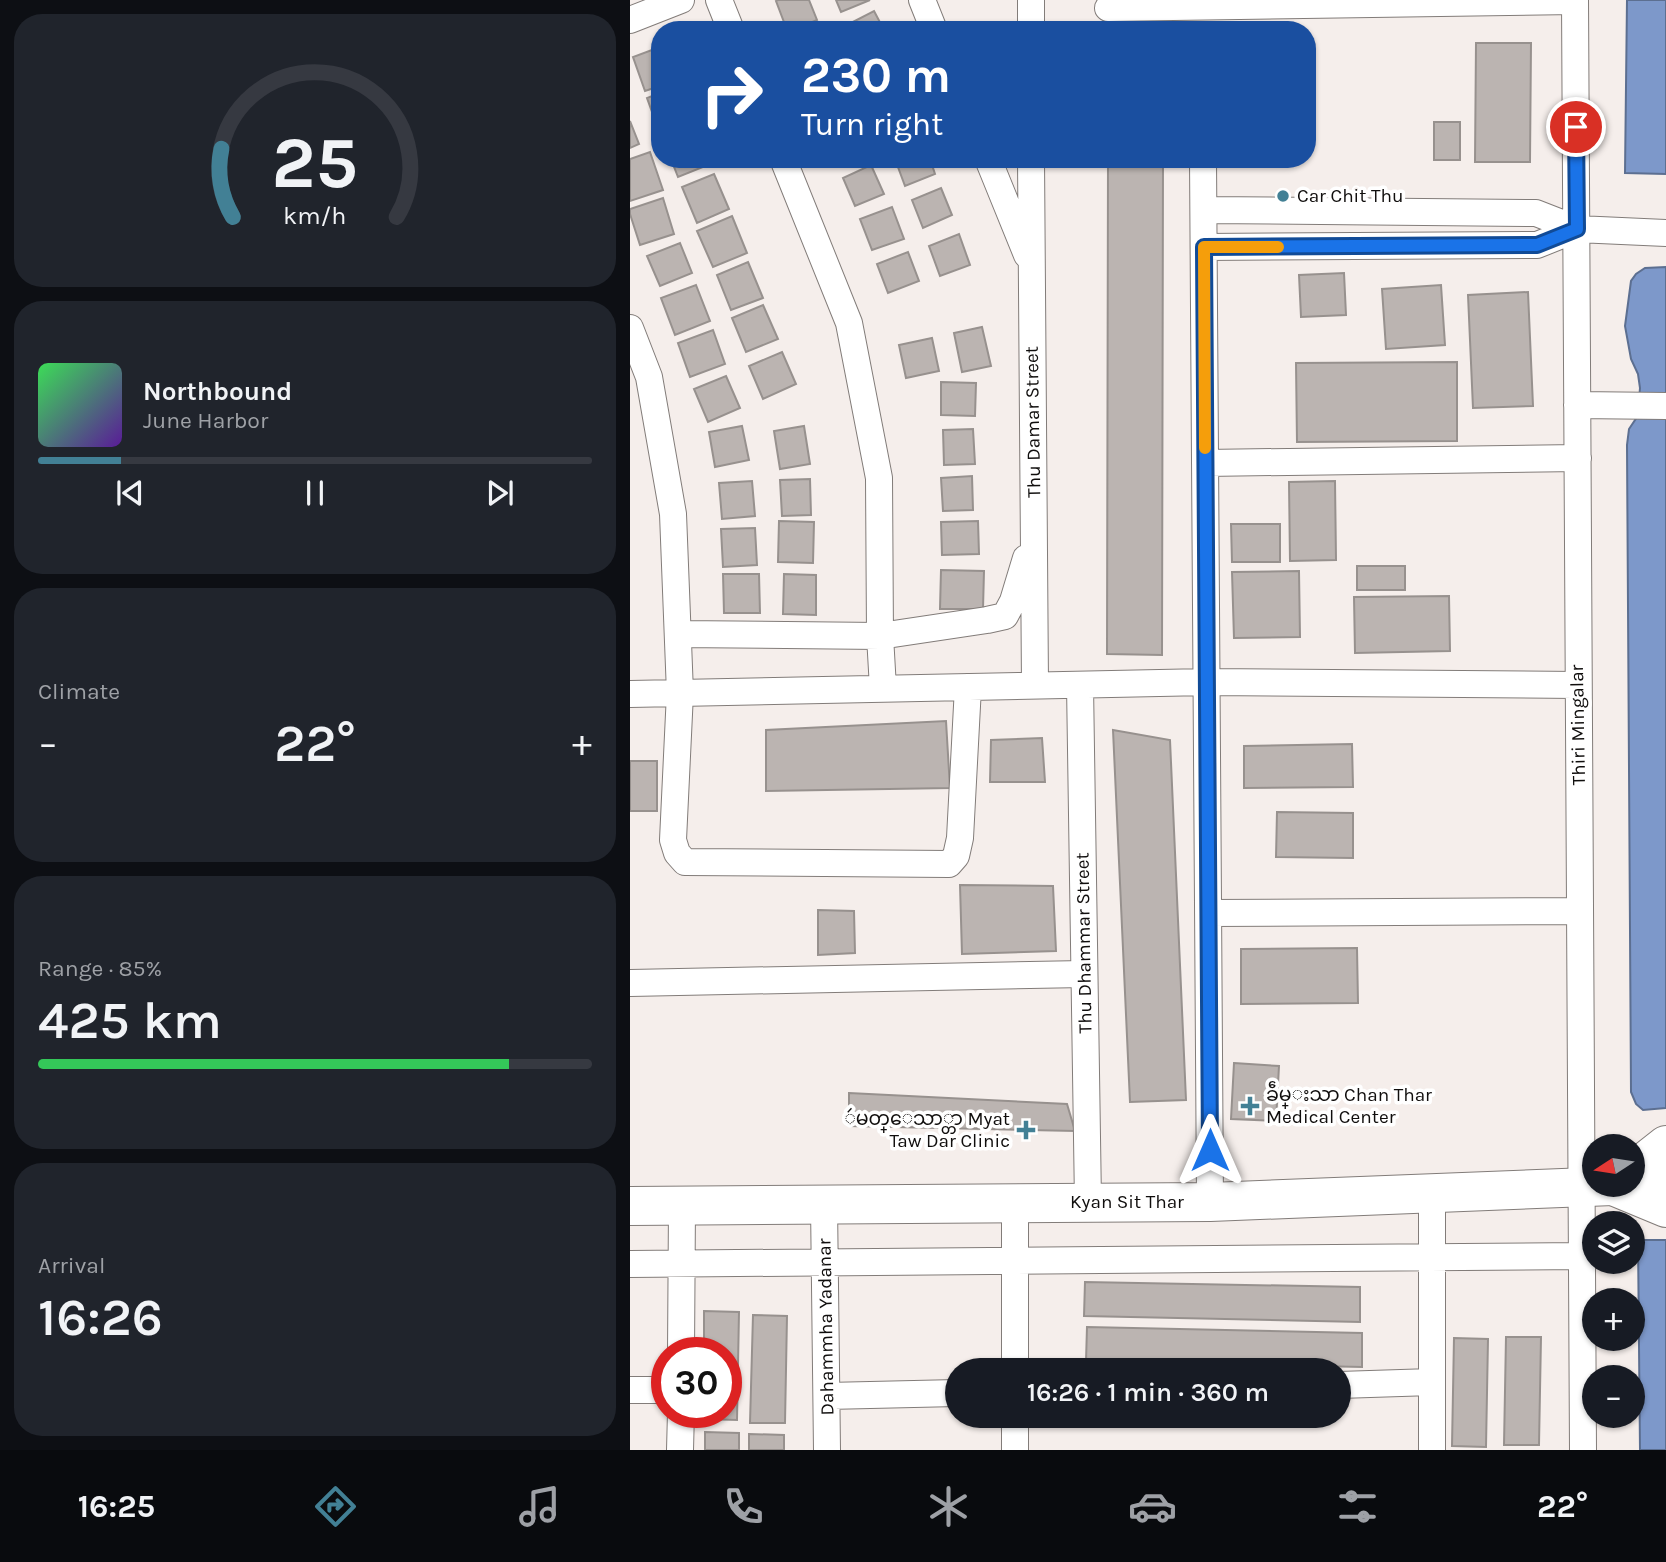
<!DOCTYPE html>
<html lang="en">
<head>
<meta charset="utf-8">
<style>
	body { margin:0; font-family:Karla,"Noto Sans Myanmar",sans-serif; background:#20242c; color:#f1f3f6; height:100vh; display:flex; flex-direction:column; font-size:26px; white-space:nowrap }
	* { box-sizing:border-box; margin:0 }
	p { font-size:23px; color:#9ea1a6 }
	.icon { flex:none; width:38px; height:38px; fill:none; stroke:currentColor; stroke-width:2; stroke-linecap:round; stroke-linejoin:round }
	.map { position:relative; flex:1; overflow:hidden }
	.details { display:flex; flex-direction:column; gap:14px; padding:14px; background:#0d0f14; width:630px }
	.details>* { flex:none }
	.top-card { position:absolute; left:21px; top:21px; width:665px; height:147px; border-radius:28px; box-shadow:0 2px 5px #0004; background:#1a4fa0; color:#fff; overflow:hidden }
	.needle { width:46px; rotate:258deg }
	.controls { position:absolute; left:952px; top:1134px; display:grid; gap:14px }
	.controls a { display:grid; place-items:center; width:63px; height:63px; border-radius:50%; background:#171b24; box-shadow:0 2px 5px #0004; font-size:35px }
	.speed { position:absolute; left:21px; top:1337px; display:flex; gap:14px; font-size:35px; font-weight:700; text-align:center }
	.speed>* { display:grid; place-content:center; width:91px; height:91px; border-radius:50%; background:#171b24; box-shadow:0 2px 5px #0004; line-height:1 }
	.speed .limit { border:10px solid #d22; background:#fff; color:#111 }
	.pin { position:absolute; display:grid; place-items:center; width:60px; height:60px; color:#fff; margin:-30px; border:4px solid #fff; border-radius:50%; box-shadow:0 2px 7px #0007 }
	.me { position:absolute; width:77px; margin:-38px; rotate:0deg; stroke-linejoin:round; filter:drop-shadow(0 0 5px #0008) }
	.turn { display:flex; align-items:center; gap:24px; height:147px; padding:0 35px; font-size:32px }
	.turn .icon { width:91px; height:91px; stroke-width:2.5 }
	.turn b { display:block; font-size:49px; line-height:60px }
	.big { font-size:52px; font-weight:600; line-height:1.1 }
	.details .tile { flex:1; display:flex; flex-direction:column; justify-content:center; gap:10px; min-width:0; padding:0 24px; border-radius:28px; background:#20242c }
	.details .dial { align-items:center; gap:0 }
	.dial svg { height:182px; overflow:visible; fill:none; stroke:#363941; stroke-width:7; stroke-linecap:round; text-anchor:middle }
	.dial text { fill:#f1f3f6; stroke:none }
	.song { display:flex; align-items:center; gap:21px }
	.cover { width:84px; height:84px; border-radius:10px; background:linear-gradient(135deg,hsl(130 70% 55%),hsl(270 70% 35%)) }
	.played { height:7px; border-radius:4px; background:linear-gradient(90deg,#428095 15%,#363941 15%) }
	.keys { display:flex; justify-content:space-around; direction:ltr }
	.heat { display:flex; justify-content:space-between; align-items:center; font-size:38px; direction:ltr }
	.charge { height:10px; border-radius:5px; background:linear-gradient(90deg,#34c759 85%,#363941 0) }
	.trip { position:absolute; left:315px; top:1358px; width:406px; height:70px; border-radius:35px; background:#171b24; box-shadow:0 2px 5px #0004; font-weight:600; line-height:70px; text-align:center }
	.tabs { display:flex; height:112px; justify-content:space-around; align-items:center; background:#090b0e; color:#9ea1a6 }
	.tabs .icon { width:49px; height:49px }
	.tabs .selected { color:#428095 }
	.tabs b { font-size:32px; color:#f1f3f6 }
	main { display:flex; flex:1; min-height:0 }
	.map>svg:first-child { display:block }
	.water { fill:#7d98ca; stroke:#5c6f91; stroke-width:2 }
	.building { fill:#bbb4b1; stroke:#97918e; stroke-width:2 }
	.lines { fill:none; stroke-linecap:round; stroke-linejoin:round }
	.street-casing { stroke:#827c79; stroke-width:28 }
	.secondary-casing { stroke:#827c79; stroke-width:40 }
	.primary-casing { stroke:#827c79; stroke-width:40 }
	.street { stroke:#fff; stroke-width:26 }
	.secondary { stroke:#fff; stroke-width:38 }
	.primary { stroke:#fff; stroke-width:38 }
	.route-casing { stroke:#114b97; stroke-width:18 }
	.route { stroke:#1a73e8; stroke-width:12 }
	.slow { stroke:#f59e0b; stroke-width:12 }
	.poi-dot { fill:#428095; stroke:#fff; stroke-width:2.5 }
	.labels { text-anchor:middle; dominant-baseline:central; stroke-width:7; stroke-linejoin:round; paint-order:stroke }
	.poi-label { font-size:19px; fill:#100e0d; stroke:#fff; text-anchor:start }
	.street-label { font-size:19px; fill:#100e0d; stroke:#fff }
</style>
</head>
<body>
<main>
<section class="details">
<div class="tile dial"><svg viewBox="0 0 100 80">
<path d="M14 69A42 42 0 1 1 86 69"/>
<path d="M14 69A42 42 0 0 1 9 39" stroke="#428095"/>
<text x="50" y="56" font-size="32" font-weight="700">25</text>
<text x="50" y="72" font-size="11">km/h</text>
</svg></div>
<div class="tile">
<div class="song"><i class="cover"></i><div><b>Northbound</b><p>June Harbor</p></div></div>
<div class="played"></div>
<div class="keys"><svg class="icon" aria-label="previous" viewBox="0 0 24 24"><path d="M18 5L8 12l10 7zM5 5v14"/></svg><svg class="icon" aria-label="pause" viewBox="0 0 24 24"><path d="M8 5v14M16 5v14"/></svg><svg class="icon" aria-label="next" viewBox="0 0 24 24"><path d="M6 5l10 7-10 7zM19 5v14"/></svg></div>
</div>
<div class="tile"><p>Climate</p>
<div class="heat"><a>−</a><b class="big">22°</b><a>+</a></div>
</div>
<div class="tile"><p>Range · 85%</p><b class="big">425 km</b><div class="charge"></div></div>
<div class="tile"><p>Arrival</p><b class="big">16:26</b></div>
</section>
<div class="map">
<svg width="1036" height="1450" viewBox="0 0 1036 1450">
	<rect width="100%" height="100%" fill="#f5eeeb"/>
	<path class="water" d="M997,0H1036V174L995,173Z
		M1036,267V1108L1013,1110L1006,1104L1001,1092L997,445L999,429L1007,417L1008,411L1010,388L1008,374L1001,359L995,326L1001,281L1006,274L1015,268Z
		M1008,1240H1036V1450H1010Z"/>
	<path class="building" d="M148,0H179L187,20L164,30H157L146,1Z
		M206,0H240L211,12Z
		M244,11L254,30H217L215,26Z
		M846,43H901L900,162H845Z
		M30,47V86L15,91L3,57Z
		M30,93V134L17,98Z
		M0,121L9,144L0,148Z
		M804,122H830V160H804Z
		M20,152L33,190L0,201V159Z
		M41,159H76L78,165L48,177Z
		M265,159H300L305,174L275,186Z
		M478,159H533L532,655L477,654Z
		M241,165L254,194L225,206L213,178Z
		M84,174L99,209L67,223L52,187Z
		M311,188L322,215L293,228L282,200Z
		M33,198L44,234L10,245L0,214V209Z
		M262,207L274,239L242,250L230,219Z
		M102,216L117,253L83,267L67,231Z
		M329,234L340,265L310,276L299,246Z
		M50,243L62,273L30,286L17,256Z
		M278,252L289,281L258,293L247,264Z
		M118,262L133,298L101,310L87,275Z
		M714,273L716,315L671,317L669,275Z
		M66,285L80,321L45,335L31,298Z
		M811,285L815,345L756,349L752,289Z
		M898,292L903,406L843,408L838,295Z
		M133,305L148,339L116,352L102,318Z
		M352,327L361,366L332,372L324,333Z
		M83,330L95,364L60,377L48,343Z
		M302,338L309,371L276,378L269,345Z
		M152,352L166,384L133,399L119,366Z
		M827,362V441L667,442L666,363Z
		M96,376L110,408L78,422L64,389Z
		M311,382L346,383L345,416L311,415Z
		M112,426L119,460L85,467L79,432Z
		M174,426L180,464L150,469L144,431Z
		M343,429L345,464L314,465L313,430Z
		M342,476L343,510L313,511L311,478Z
		M180,479L181,515L152,516L150,480Z
		M122,481L125,516L92,519L89,483Z
		M705,481L706,560L660,561L659,482Z
		M149,521L184,522L183,563L148,562Z
		M348,521L349,554L312,555L311,522Z
		M601,524H650V562H602Z
		M125,528L127,565L93,567L91,529Z
		M727,566H775V590H727Z
		M311,570L354,571L353,609H310Z
		M669,571L670,637L604,638L602,572Z
		M93,574H129L130,613H94Z
		M154,574L186,575V615L153,614Z
		M819,596L820,651L725,653L724,597Z
		M316,721L320,788L136,791V730Z
		M483,730L540,740L556,1100L500,1102Z
		M412,738L415,782H360L361,740Z
		M722,744L723,787L614,788V746Z
		M0,761H27V811H0Z
		M647,812L723,813V858L646,857Z
		M330,885L423,886L426,951L332,954Z
		M188,910L224,911L225,953L188,955Z
		M727,948L728,1003L611,1004V949Z
		M604,1063L649,1066L646,1121L601,1119Z
		M219,1093L437,1104L445,1131L219,1126Z
		M455,1282L730,1287V1322L454,1316Z
		M74,1311L109,1312L107,1420L73,1419V1412H96V1353H74Z
		M123,1315L157,1316L155,1423H120Z
		M457,1327L732,1333V1367L456,1361Z
		M876,1337H911L909,1445H874Z
		M824,1338L858,1339L856,1447L822,1446Z
		M75,1432L109,1433V1450H75Z
		M119,1434L154,1435V1450H119Z"/>
	<g class="lines">
		<defs>
			<path id="street" d="M89,0L101,30
				M292,0L304,30
				M401,0V30
				M945,0L953,1450
				M478,8L945,1
				M0,20L51,0
				M153,159L219,323L249,478L250,636L253,688
				M358,159L397,255
				M401,159L405,685
				M573,159L580,1202
				M574,210L906,213L947,229L907,245L574,247
				M947,229L1036,233
				M0,328L19,377L43,514L50,693L43,840L47,853L55,862L319,864L326,856L330,838L338,687
				M947,405L1036,406
				M575,463L948,458
				M48,634L250,636L357,620L375,616L383,601L396,558
				M450,685L458,1202
				M0,694L577,682L948,685
				M578,913L950,911
				M0,983L454,974
				M385,1203V1370
				M194,1204L197,1450
				M0,1264L952,1256
				M51,1353L52,1205
				M709,1385L802,1382
				M0,1390H37
				M197,1396L327,1393
				M385,1416V1450
				M50,1450L51,1412
				M802,1450V1193"/>
			<path id="secondary" d="M0,1206L580,1202L983,1186H1036"/>
			<path id="primary" d="M1003,1171L1036,1145
				M984,1185L983,1186L1036,1208"/>
		</defs>
		<use href="#street" class="street-casing"/>
		<use href="#secondary" class="secondary-casing"/>
		<use href="#primary" class="primary-casing"/>
		<use href="#street" class="street"/>
		<use href="#secondary" class="secondary"/>
		<use href="#primary" class="primary"/>
	</g>
	<g class="lines">
		<defs>
			<path id="route" d="M580,1150L574,247L907,245L947,229L946,127"/>
		</defs>
		<use href="#route" class="route-casing"/>
		<use href="#route" class="route"/>
		<path class="slow" d="M575,448L574,247H648"/>
	</g>
	<g class="poi-dot">
		<circle cx="653" cy="196" r="7"/>
		<path d="M616.5 1095.5h7v7h7v7h-7v7h-7v-7h-7v-7h7z"/>
		<path d="M392.5 1119.5h7v7h7v7h-7v7h-7v-7h-7v-7h7z"/>
	</g>
	<g class="labels">
		<g class="poi-label">
			<text x="667" y="196">Car Chit Thu</text>
			<text x="636" y="1095">ခဵမ္းသာ Chan Thar<tspan x="636" dy="22">Medical Center</tspan></text>
			<text x="380" y="1119" text-anchor="end">ဴမတ္ေသာ္တာ Myat<tspan x="380" dy="22">Taw Dar Clinic</tspan></text>
		</g>
		<g class="street-label">
			<text transform="translate(403 422) rotate(-91)">Thu Damar Street</text>
			<text transform="translate(948 725) rotate(-91)">Thiri Mingalar</text>
			<text transform="translate(454 943) rotate(-91)">Thu Dhammar Street</text>
			<text x="497" y="1202">Kyan Sit Thar</text>
			<text transform="translate(196 1327) rotate(-91)">Dahammha Yadanar</text>
		</g>
	</g>
</svg>
<div class="controls">
<a><svg class="needle" viewBox="-14 -14 28 28"><path d="M0-13l5 13h-10z" fill="#e53935"/><path d="M0 13l5-13h-10z" fill="#9ea1a6"/></svg></a>
<a><svg class="icon" aria-label="layers" viewBox="0 0 24 24"><path d="M12 4l9 5-9 5-9-5zM3 14l9 5 9-5"/></svg></a>
<a>+</a>
<a>−</a>
</div>
<div class="speed"><div class="limit">30</div></div>
<div class="pin" style="left:946px;top:127px;background:#d93025"><svg class="icon" aria-label="arrive" viewBox="0 0 24 24"><path d="M6 21V4h12l-3 4 3 4H6"/></svg></div>
<svg class="me" style="left:580px;top:1150px" viewBox="-20 -20 40 40"><path d="M0-17L14 15 0 8-14 15z" fill="#1a73e8" stroke="#fff" stroke-width="4"/></svg>
<div class="trip">16:26 · 1 min · 360 m</div>
<div class="top-card">
<div class="turn"><svg class="icon" aria-label="right" viewBox="0 0 24 24"><path d="M7 20v-9h11M14 6l5 5-5 5"/></svg><div><b>230 m</b>Turn right</div></div>
</div>
</div>
</main>
<nav class="tabs">
<b>16:25</b>
<svg class="icon selected" aria-label="directions" viewBox="0 0 24 24"><path d="M12 3l9 9-9 9-9-9zM9 14v-3h6M13 9l2 2-2 2"/></svg>
<svg class="icon" aria-label="music" viewBox="0 0 24 24"><path d="M9 18V5l10-2v13"/><circle cx="6" cy="18" r="3"/><circle cx="16" cy="16" r="3"/></svg>
<svg class="icon" aria-label="phone" viewBox="0 0 24 24"><path d="M5 4h4l2 5-3 2q2 4 5 5l2-3 5 2v4C11 20 4 13 5 4z"/></svg>
<svg class="icon" aria-label="climate" viewBox="0 0 24 24"><path d="M12 3v18M4 7l16 10M4 17L20 7"/></svg>
<svg class="icon" aria-label="car" viewBox="0 0 24 24"><path d="M5 17H2v-5l4-1 3-4h7l3 4 3 1v5h-3M9 17h6M6 11h13"/><circle cx="7" cy="17" r="2"/><circle cx="17" cy="17" r="2"/></svg>
<svg class="icon" aria-label="filters" viewBox="0 0 24 24"><path d="M4 7h16M4 17h16"/><circle cx="9" cy="7" r="2"/><circle cx="15" cy="17" r="2"/></svg>
<b>22°</b>
</nav>
</body>
</html>
